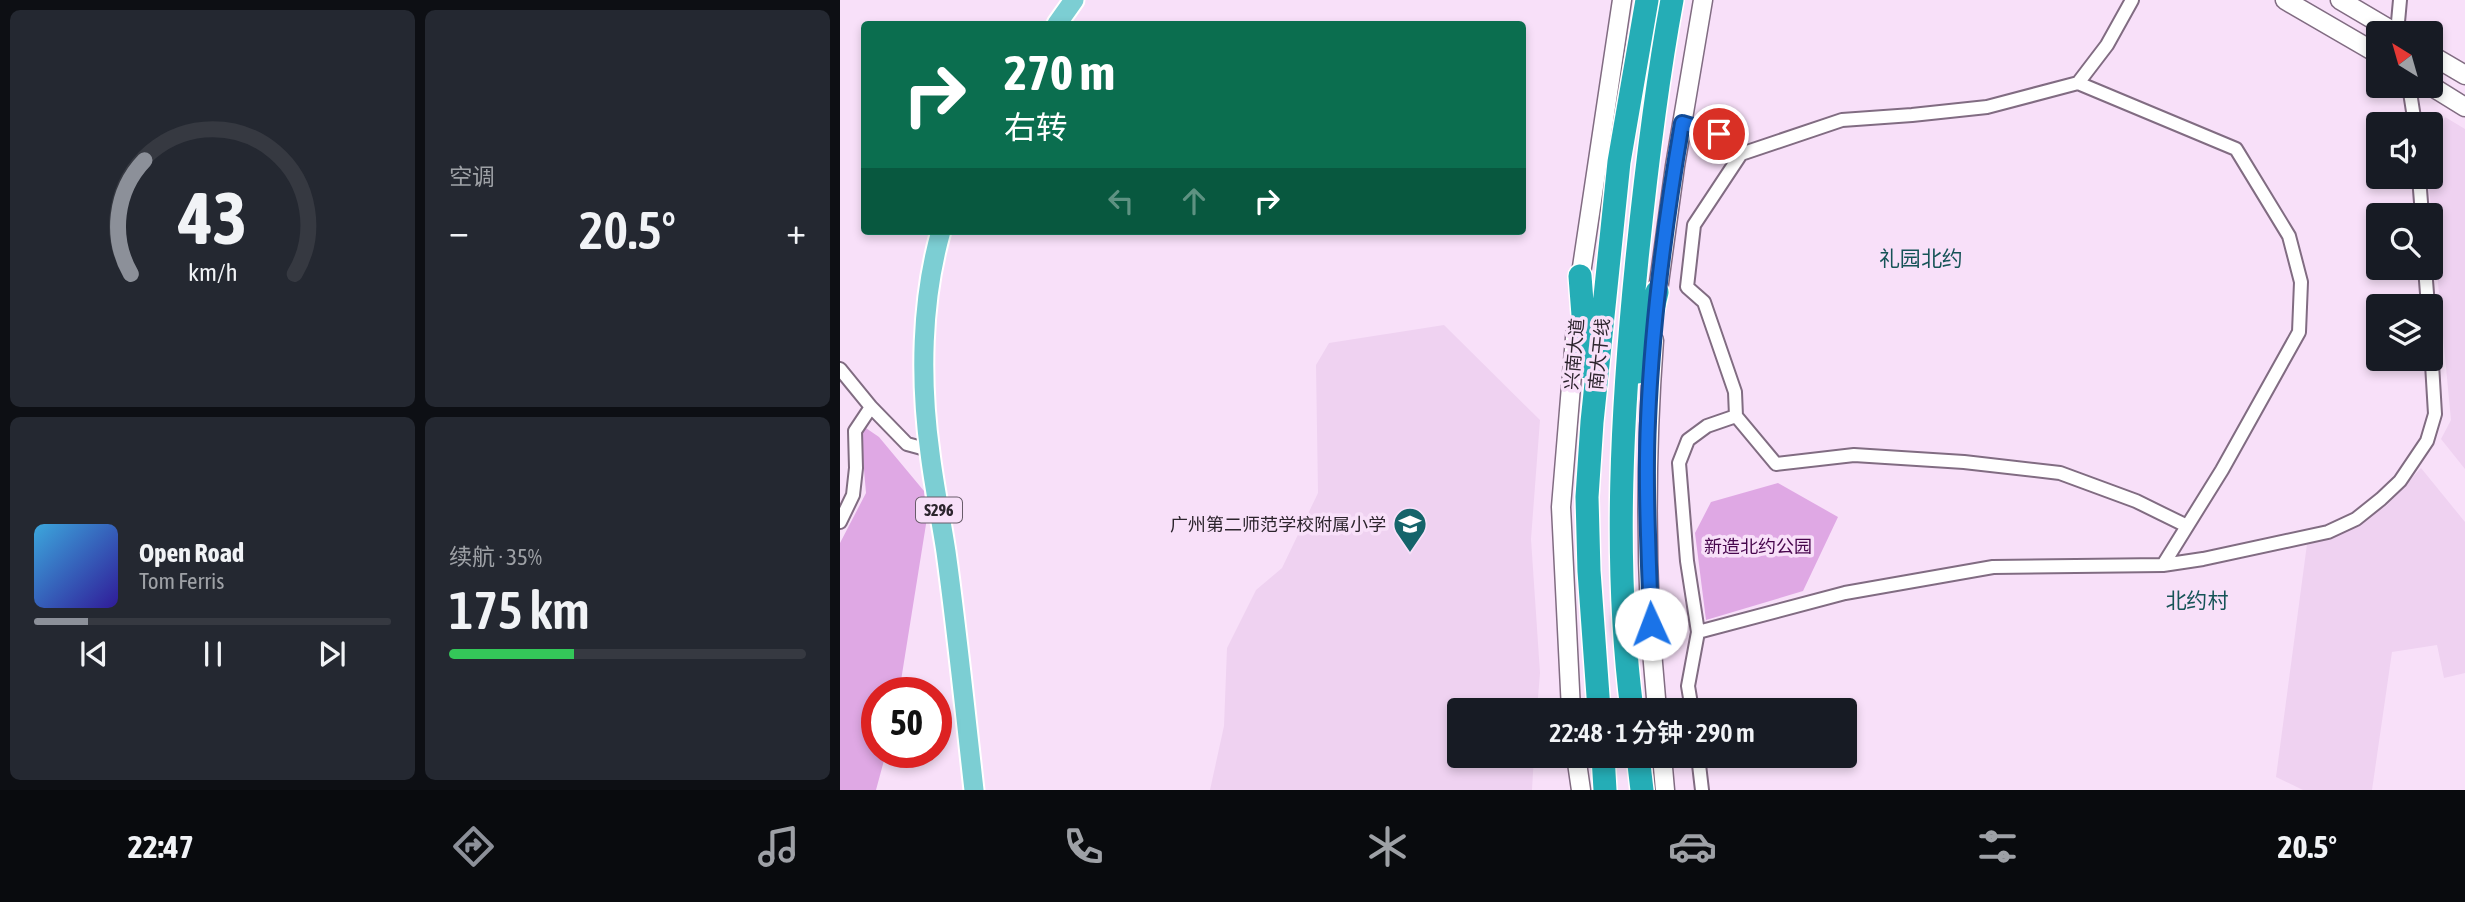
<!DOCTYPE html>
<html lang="zh">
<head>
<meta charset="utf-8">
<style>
	body { margin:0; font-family:"Asap Condensed","Noto Sans SC",sans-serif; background:#242831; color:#f1f3f6; height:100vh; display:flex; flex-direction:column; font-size:26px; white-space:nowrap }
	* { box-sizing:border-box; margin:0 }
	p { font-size:23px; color:#9ea1a6 }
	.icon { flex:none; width:38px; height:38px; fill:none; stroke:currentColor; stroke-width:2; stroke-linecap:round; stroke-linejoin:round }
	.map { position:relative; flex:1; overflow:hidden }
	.sheet { display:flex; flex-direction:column; gap:10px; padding:10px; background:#0d0f14; width:840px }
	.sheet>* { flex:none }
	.top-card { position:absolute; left:21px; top:21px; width:665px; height:214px; border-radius:7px; box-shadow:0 4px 10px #0003; background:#0b6e4f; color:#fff; overflow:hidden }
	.needle { width:46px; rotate:323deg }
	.fabs { position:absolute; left:1526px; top:21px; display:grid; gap:14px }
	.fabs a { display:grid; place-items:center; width:77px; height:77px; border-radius:7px; background:#171b24; box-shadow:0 4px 10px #0003; font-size:35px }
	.speed { position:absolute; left:21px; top:677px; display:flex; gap:14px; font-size:35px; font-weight:700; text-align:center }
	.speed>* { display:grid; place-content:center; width:91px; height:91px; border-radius:50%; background:#171b24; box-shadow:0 4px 10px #0003; line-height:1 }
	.speed .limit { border:10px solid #d22; background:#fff; color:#111 }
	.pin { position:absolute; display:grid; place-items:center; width:60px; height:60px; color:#fff; margin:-30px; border:4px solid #fff; border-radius:50%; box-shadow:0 2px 7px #0007 }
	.me { position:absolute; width:77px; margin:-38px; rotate:358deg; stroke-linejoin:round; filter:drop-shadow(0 0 5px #0008) }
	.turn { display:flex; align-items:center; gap:24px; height:147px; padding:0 28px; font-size:32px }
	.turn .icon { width:91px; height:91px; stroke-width:2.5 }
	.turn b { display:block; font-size:49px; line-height:60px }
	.lanes { display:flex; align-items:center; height:66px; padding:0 28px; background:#0003; justify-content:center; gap:35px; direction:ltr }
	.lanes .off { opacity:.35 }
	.big { font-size:52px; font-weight:600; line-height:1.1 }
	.sheet .card { flex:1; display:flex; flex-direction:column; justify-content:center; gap:10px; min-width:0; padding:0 24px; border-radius:10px; background:#242831 }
	.sheet .dial { align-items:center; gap:0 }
	.dial svg { height:182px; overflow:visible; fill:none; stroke:#363941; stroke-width:7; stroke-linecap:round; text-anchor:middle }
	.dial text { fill:#f1f3f6; stroke:none }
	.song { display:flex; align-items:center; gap:21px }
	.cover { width:84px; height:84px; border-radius:10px; background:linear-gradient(135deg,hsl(200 70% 55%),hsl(250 70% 35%)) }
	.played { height:7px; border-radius:4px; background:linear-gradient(90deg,#8c9099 15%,#363941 15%) }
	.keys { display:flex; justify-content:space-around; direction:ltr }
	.heat { display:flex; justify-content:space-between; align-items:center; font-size:38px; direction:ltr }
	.charge { height:10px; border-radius:5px; background:linear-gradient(90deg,#34c759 35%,#363941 0) }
	.sheet .tiles { flex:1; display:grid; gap:10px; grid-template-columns:repeat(2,1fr) }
	.trip { position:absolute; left:607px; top:698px; width:410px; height:70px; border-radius:7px; background:#171b24; box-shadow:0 4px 10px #0003; font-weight:600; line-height:70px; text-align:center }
	.menu { display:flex; height:112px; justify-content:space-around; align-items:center; background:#090b0e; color:#9ea1a6 }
	.menu .icon { width:49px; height:49px }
	.menu .on { color:#8c9099 }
	.menu b { font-size:32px; color:#f1f3f6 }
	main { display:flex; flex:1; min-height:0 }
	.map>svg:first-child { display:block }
	.built { fill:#efd2f1 }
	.green { fill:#dfa8e4 }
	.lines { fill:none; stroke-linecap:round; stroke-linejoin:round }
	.street-casing { stroke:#816c82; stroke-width:16 }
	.secondary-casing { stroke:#816c82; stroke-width:21 }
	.primary-casing { stroke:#fff; stroke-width:23 }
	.highway-casing { stroke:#fff; stroke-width:26 }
	.street { stroke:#fff; stroke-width:12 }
	.secondary { stroke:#fff; stroke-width:18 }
	.primary { stroke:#7cced3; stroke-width:19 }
	.highway { stroke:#25adb6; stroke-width:23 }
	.route-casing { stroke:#114b97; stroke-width:18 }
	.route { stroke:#1a73e8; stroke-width:12 }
	.labels { text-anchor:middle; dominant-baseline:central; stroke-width:7; stroke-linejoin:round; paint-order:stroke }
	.shield { fill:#f8e0f9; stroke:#695c6a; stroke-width:2 }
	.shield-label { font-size:16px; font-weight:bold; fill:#2c242d }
	.street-label { font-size:18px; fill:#2c242d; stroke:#f8e0f9 }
	.poi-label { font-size:18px; fill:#2c242d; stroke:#f8e0f9; text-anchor:end }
	.park-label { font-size:18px; fill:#47064d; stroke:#f8e0f9 }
	.quarter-label { font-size:21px; fill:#165357; stroke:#f8e0f9 }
</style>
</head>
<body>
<main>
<section class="sheet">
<div class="tiles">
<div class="card dial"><svg viewBox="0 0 100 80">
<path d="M14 69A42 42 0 1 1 86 69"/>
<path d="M14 69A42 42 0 0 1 20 19" stroke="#8c9099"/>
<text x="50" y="56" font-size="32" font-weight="700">43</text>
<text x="50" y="72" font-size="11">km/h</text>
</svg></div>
<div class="card"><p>空调</p>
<div class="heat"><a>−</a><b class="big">20.5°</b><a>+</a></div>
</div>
<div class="card">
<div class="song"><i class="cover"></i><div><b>Open Road</b><p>Tom Ferris</p></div></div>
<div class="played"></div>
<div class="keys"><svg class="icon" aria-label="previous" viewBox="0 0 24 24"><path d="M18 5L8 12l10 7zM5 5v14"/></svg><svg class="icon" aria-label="pause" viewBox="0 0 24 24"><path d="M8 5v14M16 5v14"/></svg><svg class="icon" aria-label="next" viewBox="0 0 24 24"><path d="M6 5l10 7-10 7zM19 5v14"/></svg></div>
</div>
<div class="card"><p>续航 · 35%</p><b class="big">175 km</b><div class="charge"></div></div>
</div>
</section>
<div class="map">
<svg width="1625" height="790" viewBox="0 0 1625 790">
	<rect width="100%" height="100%" fill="#f8e0f9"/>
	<path class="built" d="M1605,117L1625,129V469L1601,439L1611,420L1588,177H1591V145Z
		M604,325L700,420L691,539L700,673L697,710H620V756H694L692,790H370L384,726L387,648L416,590L442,568L478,493L476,365L489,343Z
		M1581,468L1625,522V673L1604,678L1597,645L1552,652L1532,790H1463L1436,777L1467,544L1506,532L1547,505Z"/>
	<path class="green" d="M20,424L39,437L84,491L87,518L59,693H37V752L46,753L36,790H0V543L26,493Z
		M938,483L998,517L963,591L866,620L855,533L871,502Z"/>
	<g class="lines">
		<defs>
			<path id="street" d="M1292,0L1267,45L1238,83L1147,107L1072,115L1002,120L901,154L854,225L847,287L864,302L895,392L896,416L936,464L1014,455L1124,462L1220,473L1296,501L1347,526
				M1557,33L1560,0
				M1238,83L1396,149L1449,236L1461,282L1459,332L1382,470L1323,565
				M1569,86L1575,124
				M842,123L879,134L901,154
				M1579,177L1582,215
				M1585,268L1588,306
				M0,369L31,407L67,444L89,450
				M0,522L13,495L16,468L15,431L31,407
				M858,632L1005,593L1153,567L1323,565L1363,559L1488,532L1516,519L1541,499L1560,481L1587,441L1595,414L1591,347
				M852,710L848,686L858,632L847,561L839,463L848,440L867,426L896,416
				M858,756L862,790"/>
			<path id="secondary" d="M1445,0L1538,54
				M1500,0L1556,33
				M1591,55L1625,75
				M1591,86L1625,107
				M739,287L782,0
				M816,305L835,166L863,0
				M814,340C805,463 805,587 817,710
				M731,710L721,507L736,326
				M736,756L741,790
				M822,756L825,790"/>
			<path id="primary" d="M217,24L234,0
				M101,231C81,301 80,381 90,453C94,486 101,519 106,552C117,631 125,711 134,790"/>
			<path id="highway" d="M740,276L747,367
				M798,372L817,292
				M759,710L749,571L747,497L752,422L779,162L807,0
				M792,710C773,561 782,408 797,259C806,172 816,86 832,0
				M763,756L765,790
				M798,756L802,790"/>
		</defs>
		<use href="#street" class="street-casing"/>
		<use href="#secondary" class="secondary-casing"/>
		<use href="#primary" class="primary-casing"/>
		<use href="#highway" class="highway-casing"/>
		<use href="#street" class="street"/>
		<use href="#secondary" class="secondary"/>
		<use href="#primary" class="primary"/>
		<use href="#highway" class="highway"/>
	</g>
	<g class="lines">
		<defs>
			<path id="route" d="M811,624C809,556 805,488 808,421C812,321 825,222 842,123L879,134"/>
		</defs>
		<use href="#route" class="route-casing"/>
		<use href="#route" class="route"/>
	</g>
	<defs>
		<symbol id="school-pin" viewBox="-11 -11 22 30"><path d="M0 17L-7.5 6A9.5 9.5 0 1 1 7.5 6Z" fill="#15646a" stroke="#f8e0f9"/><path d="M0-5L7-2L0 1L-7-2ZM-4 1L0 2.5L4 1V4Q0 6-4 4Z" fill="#fff"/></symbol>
	</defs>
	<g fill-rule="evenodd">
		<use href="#school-pin" x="551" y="505" width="38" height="52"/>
	</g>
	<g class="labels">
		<rect class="shield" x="76" y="497.5" width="46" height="25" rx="5"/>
		<g class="shield-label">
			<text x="99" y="510">S296</text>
		</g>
		<g class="street-label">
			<text transform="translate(734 354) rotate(-85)">兴南大道</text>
			<text transform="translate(759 354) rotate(-84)">南大干线</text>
		</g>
		<g class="poi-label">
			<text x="546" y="524">广州第二师范学校附属小学</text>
		</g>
		<g class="park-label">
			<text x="918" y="546">新造北约公园</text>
		</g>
		<g class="quarter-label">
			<text x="1081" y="258">礼园北约</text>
			<text x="1357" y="600">北约村</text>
		</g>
	</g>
</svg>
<div class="fabs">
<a><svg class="needle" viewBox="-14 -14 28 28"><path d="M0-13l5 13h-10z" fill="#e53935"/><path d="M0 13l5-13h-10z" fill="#9ea1a6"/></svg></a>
<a><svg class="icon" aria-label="sound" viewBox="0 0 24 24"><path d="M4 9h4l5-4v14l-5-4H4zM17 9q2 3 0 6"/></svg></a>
<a><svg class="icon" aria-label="search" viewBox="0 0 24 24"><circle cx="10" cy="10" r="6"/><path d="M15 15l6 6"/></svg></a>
<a><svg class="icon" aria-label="layers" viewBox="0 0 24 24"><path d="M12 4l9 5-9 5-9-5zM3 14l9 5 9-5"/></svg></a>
</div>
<div class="speed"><div class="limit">50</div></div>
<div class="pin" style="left:879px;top:134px;background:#d93025"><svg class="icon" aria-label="arrive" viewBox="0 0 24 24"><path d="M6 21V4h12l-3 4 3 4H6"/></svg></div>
<svg class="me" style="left:811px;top:624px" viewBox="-20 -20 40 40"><circle r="19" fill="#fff"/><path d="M0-13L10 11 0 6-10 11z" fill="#1a73e8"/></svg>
<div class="trip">22:48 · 1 分钟 · 290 m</div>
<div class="top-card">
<div class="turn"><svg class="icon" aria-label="right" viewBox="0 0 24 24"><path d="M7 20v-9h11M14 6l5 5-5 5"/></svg><div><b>270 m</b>右转</div></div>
<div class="lanes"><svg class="icon off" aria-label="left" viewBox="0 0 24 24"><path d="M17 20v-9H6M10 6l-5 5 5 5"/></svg><svg class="icon off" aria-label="ahead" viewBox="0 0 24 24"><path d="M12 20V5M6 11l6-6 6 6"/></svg><svg class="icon" aria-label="right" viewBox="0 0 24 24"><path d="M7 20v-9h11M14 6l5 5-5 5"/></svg></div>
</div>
</div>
</main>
<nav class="menu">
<b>22:47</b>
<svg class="icon on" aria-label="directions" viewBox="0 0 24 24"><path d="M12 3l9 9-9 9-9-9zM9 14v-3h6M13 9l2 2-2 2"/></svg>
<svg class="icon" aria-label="music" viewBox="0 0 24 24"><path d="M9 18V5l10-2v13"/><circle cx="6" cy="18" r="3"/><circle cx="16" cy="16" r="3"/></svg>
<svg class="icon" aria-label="phone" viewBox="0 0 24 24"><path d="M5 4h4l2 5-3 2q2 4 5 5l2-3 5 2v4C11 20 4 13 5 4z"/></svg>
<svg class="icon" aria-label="climate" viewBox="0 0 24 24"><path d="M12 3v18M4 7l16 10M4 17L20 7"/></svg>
<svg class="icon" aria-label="car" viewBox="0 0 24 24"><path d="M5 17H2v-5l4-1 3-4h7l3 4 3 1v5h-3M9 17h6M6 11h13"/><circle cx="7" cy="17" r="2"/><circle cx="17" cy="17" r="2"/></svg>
<svg class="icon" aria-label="filters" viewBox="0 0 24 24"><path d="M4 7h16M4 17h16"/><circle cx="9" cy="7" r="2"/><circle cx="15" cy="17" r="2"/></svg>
<b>20.5°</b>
</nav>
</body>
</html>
